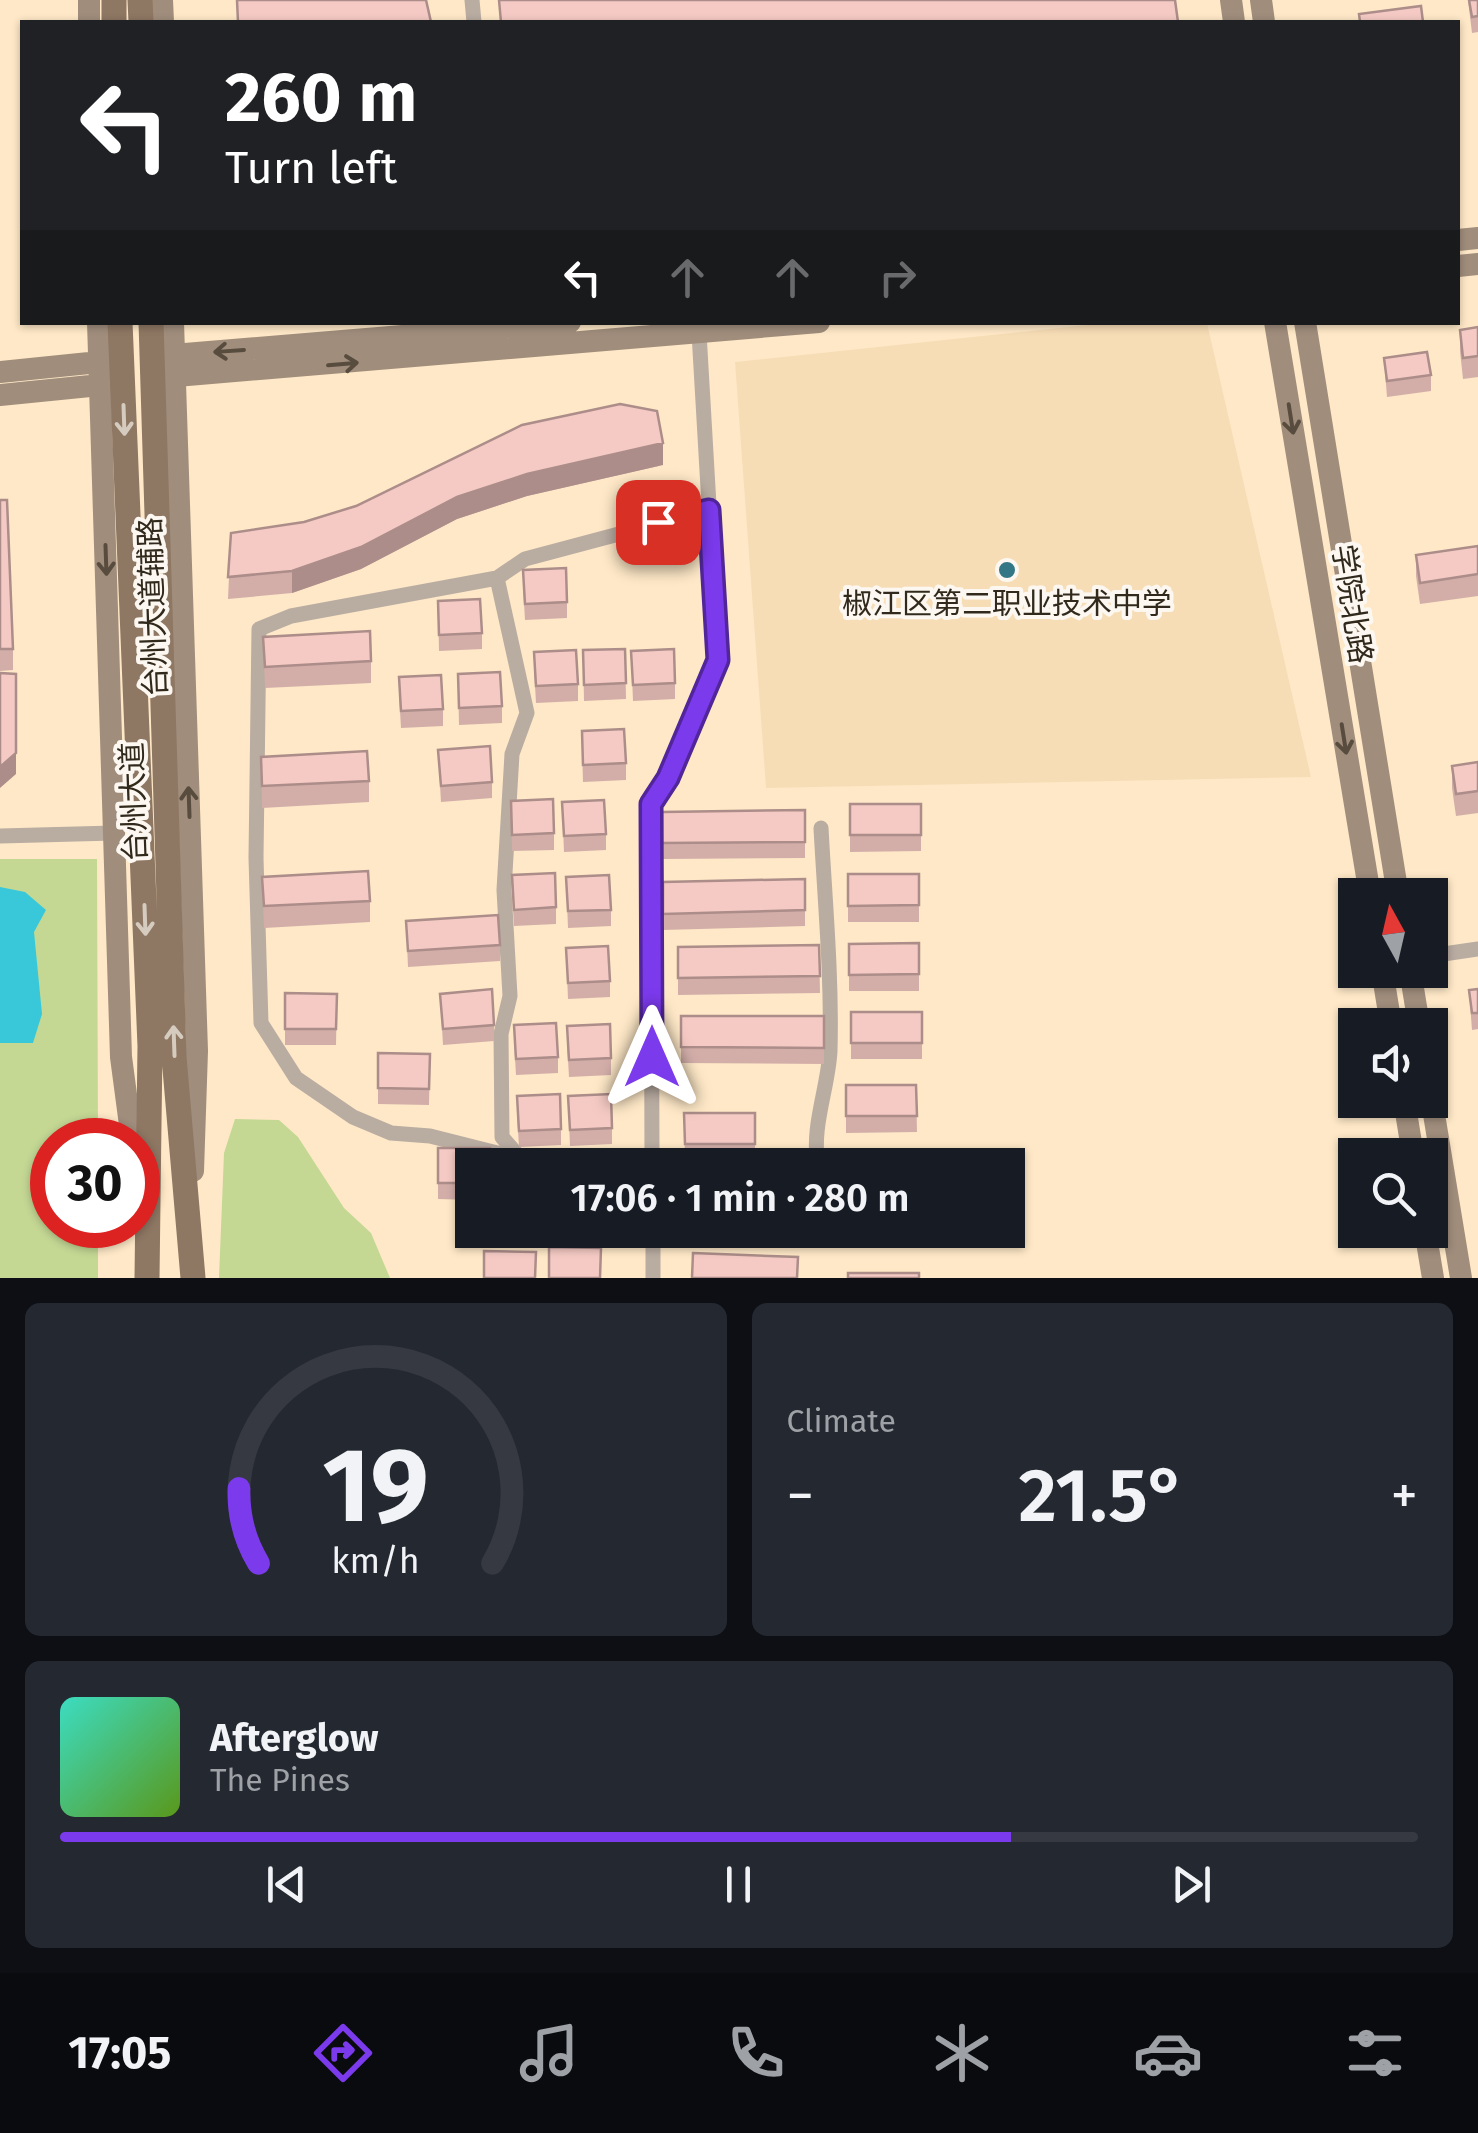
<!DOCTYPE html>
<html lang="en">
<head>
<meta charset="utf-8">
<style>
	body { margin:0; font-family:"Fira Sans","Noto Sans SC",sans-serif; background:#242831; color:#f1f3f6; height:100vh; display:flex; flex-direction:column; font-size:38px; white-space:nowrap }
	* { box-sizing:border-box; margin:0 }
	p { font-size:32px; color:#9ea1a6 }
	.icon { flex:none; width:55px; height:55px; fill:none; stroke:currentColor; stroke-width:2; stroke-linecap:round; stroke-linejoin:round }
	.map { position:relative; height:1278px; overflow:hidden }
	.details { display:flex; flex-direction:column; gap:25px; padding:25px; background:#0d0f14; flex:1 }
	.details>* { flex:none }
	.guide { position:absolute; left:20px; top:20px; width:1440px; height:305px; border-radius:0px; box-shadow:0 2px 8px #0004; background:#202124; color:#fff; overflow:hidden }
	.needle { width:65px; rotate:352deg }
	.fabs { position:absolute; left:1338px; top:878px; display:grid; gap:20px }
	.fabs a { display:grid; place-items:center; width:110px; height:110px; border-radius:0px; background:#171b24; box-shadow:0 2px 8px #0004; font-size:50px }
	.speed { position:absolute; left:30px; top:1118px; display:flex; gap:20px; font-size:50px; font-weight:700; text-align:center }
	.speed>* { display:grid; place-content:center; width:130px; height:130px; border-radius:50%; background:#171b24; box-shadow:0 2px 8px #0004; line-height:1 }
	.speed .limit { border:15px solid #d22; background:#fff; color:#111 }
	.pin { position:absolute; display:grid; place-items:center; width:85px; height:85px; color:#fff; margin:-42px; border-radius:20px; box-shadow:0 5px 15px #0006 }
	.me { position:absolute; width:110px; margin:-55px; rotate:0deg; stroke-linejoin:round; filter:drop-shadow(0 0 8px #0008) }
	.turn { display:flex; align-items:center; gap:35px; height:210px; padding:0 40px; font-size:45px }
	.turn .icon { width:130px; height:130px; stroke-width:2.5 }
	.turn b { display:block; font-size:70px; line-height:85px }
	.lanes { display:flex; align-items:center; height:95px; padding:0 40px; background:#0003; justify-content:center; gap:50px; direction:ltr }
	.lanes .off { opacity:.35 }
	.big { font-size:75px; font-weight:600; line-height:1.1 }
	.details .tile { flex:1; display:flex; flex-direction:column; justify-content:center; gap:15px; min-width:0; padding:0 35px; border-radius:15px; background:#242831 }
	.details .dial { align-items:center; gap:0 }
	.dial svg { height:260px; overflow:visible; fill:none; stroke:#363941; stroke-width:7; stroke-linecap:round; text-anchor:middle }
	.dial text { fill:#f1f3f6; stroke:none }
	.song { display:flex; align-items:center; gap:30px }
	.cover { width:120px; height:120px; border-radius:15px; background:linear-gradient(135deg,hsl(170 70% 55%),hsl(90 70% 35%)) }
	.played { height:10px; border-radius:5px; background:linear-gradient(90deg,#7c3aed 70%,#363941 70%) }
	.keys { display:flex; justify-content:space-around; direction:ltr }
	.heat { display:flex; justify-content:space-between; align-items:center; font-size:55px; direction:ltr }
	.details .tiles { flex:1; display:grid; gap:25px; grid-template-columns:1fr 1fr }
	.tile:last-child { grid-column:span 2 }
	.trip { position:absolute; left:455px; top:1148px; width:570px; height:100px; border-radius:0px; background:#171b24; box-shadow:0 2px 8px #0004; font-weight:600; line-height:100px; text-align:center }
	.menu { display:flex; height:160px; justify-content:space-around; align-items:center; background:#090b0e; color:#9ea1a6 }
	.menu .icon { width:70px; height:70px }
	.menu .selected { color:#7c3aed }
	.menu b { font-size:45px; color:#f1f3f6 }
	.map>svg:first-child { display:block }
	.built { fill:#f7ddb6 }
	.green { fill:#c4d894 }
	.water { fill:#39c8da }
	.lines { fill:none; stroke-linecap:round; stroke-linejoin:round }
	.street { stroke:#b9aca1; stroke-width:15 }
	.secondary { stroke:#a08d7c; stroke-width:22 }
	.primary { stroke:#8e7763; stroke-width:25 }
	.wall { fill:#d3aea9 }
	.shaded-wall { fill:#ac8d89 }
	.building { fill:#f5cac4; stroke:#ac8d89; stroke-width:2.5 }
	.oneway { stroke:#584c3e }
	.oneway2 { stroke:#d6cbbf }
	.route-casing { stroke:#51269a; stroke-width:25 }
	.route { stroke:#7c3aed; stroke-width:18 }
	.poi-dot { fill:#337786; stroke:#fcf8f1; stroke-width:4 }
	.labels { text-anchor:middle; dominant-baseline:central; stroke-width:8; stroke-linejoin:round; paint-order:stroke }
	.poi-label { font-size:30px; fill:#31291c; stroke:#fcf8f1 }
	.street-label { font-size:30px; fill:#31291c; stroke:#fcf8f1 }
</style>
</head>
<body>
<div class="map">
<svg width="1478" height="1278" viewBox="0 0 1478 1278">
	<rect width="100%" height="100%" fill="#fee8c7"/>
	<path class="built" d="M1107,323H1207L1311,777L766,788L735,362Z"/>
	<path class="green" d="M0,859H97L98,1140H52V1225H98V1278H0Z
		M235,1119L279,1120L298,1137L344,1208L371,1233L390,1278H219L224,1153Z"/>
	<path class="water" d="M0,887L25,892L46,910L34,932L42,1014L33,1043H0Z"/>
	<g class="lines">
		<path class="street" d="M472,0L474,22
			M497,578L527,713L512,754L504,890L510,996L501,1034L502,1137L521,1159L567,1165
			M0,836L114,833
			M1430,956L1478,949
			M521,1159L430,1136L391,1133L353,1117L296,1078L261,1023L256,858L259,629L291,616L497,578L525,559L709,510
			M652,1165L651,804L668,779L718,660L699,333
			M818,1165C811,1127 828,1089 830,1051C832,977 825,902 821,828
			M653,1230V1278
			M789,1230L803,1234L811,1230"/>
		<path class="secondary" d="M89,0V22
			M162,0L163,22
			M1231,0L1234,22
			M1261,0L1264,22
			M1458,240L1478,238
			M1458,266L1478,264
			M98,322L121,1057L132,1140
			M173,322L197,1051L193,1171
			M1275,322L1370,895
			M1305,322L1398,895
			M161,356L570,322
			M0,372L99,362
			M176,376L819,322
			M0,395L100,385
			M1382,970L1391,1025
			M1410,970L1419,1025
			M1430,1090L1461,1278
			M1404,1100L1413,1155
			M1425,1230L1433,1278"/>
		<path class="primary" d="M114,0V22
			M140,0L141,22
			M120,322L150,1046L147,1278
			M151,322L174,1057L193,1278"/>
	</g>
	<path class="wall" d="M1468,0H1478V32L1472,33Z
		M1478,327V377L1463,379L1460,351V330Z
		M1384,358L1431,375V391L1387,397Z
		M663,465L527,496L457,519L361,569L292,593L228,599L231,533Z
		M0,500L13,649V670L0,671Z
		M1478,546V596L1420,604L1416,576V555Z
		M523,586L567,602V618L525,620Z
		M438,601L482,633V649L439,651Z
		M263,637L371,661V683L265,688Z
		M625,649L626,699L584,701L583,650Z
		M631,651L675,683V699L633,701Z
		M534,668L578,684V701L536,703Z
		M458,674L502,706V723L459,725Z
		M399,693L443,709V726L401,728Z
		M582,747L626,763V780L583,782Z
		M438,750L492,782V798L441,802Z
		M261,757L369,781V802L262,808Z
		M1478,762V813L1456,816L1452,788V766Z
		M511,801L554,833V850L512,851Z
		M562,802L606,834V850L564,852Z
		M850,804H921V851L850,852Z
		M805,810V858L662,859V812Z
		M848,874H919V922H848Z
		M262,877L370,901V922L264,928Z
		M566,877L611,910V926L568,928Z
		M805,879V926L663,930V882Z
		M512,892L556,907V924L514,926Z
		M406,921L500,945V961L408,967Z
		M919,943V991H849V944Z
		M819,945L820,993L678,995V947Z
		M566,948L610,981V997L568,999Z
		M1478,989V1029L1472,1030L1469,990Z
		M285,993L337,994L336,1045H285Z
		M440,994L494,1025V1041L443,1045Z
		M851,1012H922V1059H851Z
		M681,1016H824V1064L681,1063Z
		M514,1041L558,1057V1073L516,1075Z
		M567,1042L611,1058V1075L569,1077Z
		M378,1053L430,1054L429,1105L378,1104Z
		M846,1085H916L917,1132L846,1133Z
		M568,1096L612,1128V1144L570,1146Z
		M517,1113L561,1129V1145L519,1147Z
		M684,1113H755V1160L685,1161Z
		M438,1148L472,1165V1200L438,1199Z"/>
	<path class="shaded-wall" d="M663,443V465L527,496L457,519L361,569L292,593V571L457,497L527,474Z
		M16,674V774L0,788V767Z"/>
	<path class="building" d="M237,0H426L431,22H238Z
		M499,0H1175L1178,22H501Z
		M1469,0H1478V16L1472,17Z
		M1421,6L1423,22H1360L1359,14Z
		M1478,327V356L1463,358L1460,330Z
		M1427,352L1431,375L1387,381L1384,358Z
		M620,404L657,411L663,443L527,474L457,497L361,547L292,571L228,577L231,533L304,522L356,506L522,425Z
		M0,500H7L13,649H0Z
		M1478,546V574L1420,583L1416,555Z
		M566,568L567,602L525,604L523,570Z
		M480,599L482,633L439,635L438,601Z
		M370,631L371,661L265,667L263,637Z
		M625,649L626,683L584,685L583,650Z
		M674,649L675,683L633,685L631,651Z
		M576,650L578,684L536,686L534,652Z
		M500,672L502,706L459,708L458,674Z
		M0,673L16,674V753L0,767Z
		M441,675L443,709L401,711L399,677Z
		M624,729L626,763L583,765L582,731Z
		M490,746L492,782L441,786L438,750Z
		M367,751L369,781L262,786L261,757Z
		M1478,762V791L1456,794L1452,766Z
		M553,799L554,833L512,835L511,801Z
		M604,800L606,834L564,836L562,802Z
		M850,804H921V835H850Z
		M805,810V842L662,843V812Z
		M368,871L370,901L264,906L262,877Z
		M555,873L556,907L514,910L512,875Z
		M848,874H919V905L848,906Z
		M609,875L611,910L568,911L566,877Z
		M805,879V910L663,914V882Z
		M498,915L500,945L408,951L406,921Z
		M919,943V974L849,975V944Z
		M819,945L820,976L678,978V947Z
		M608,946L610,981L568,983L566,948Z
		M492,989L494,1025L443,1029L440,994Z
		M1478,989V1013H1472L1469,990Z
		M285,993L337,994L336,1029H285Z
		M851,1012H922V1043H851Z
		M681,1016H824V1048L681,1047Z
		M556,1023L558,1057L516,1059L514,1025Z
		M610,1024L611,1058L569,1060L567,1026Z
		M378,1053L430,1054L429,1089L378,1088Z
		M846,1085H916L917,1116H846Z
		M560,1094L561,1129L519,1131L517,1096Z
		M611,1094L612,1128L570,1130L568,1096Z
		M684,1113H755V1144H685Z
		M438,1148H490V1165H472V1183H438Z
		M852,1152H922V1165H852Z
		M549,1247L601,1248L600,1278H549Z
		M484,1251L536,1252L535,1278H484Z
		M693,1253L798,1257L797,1278H692Z
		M848,1273H919V1278H848Z"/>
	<defs><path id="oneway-shaft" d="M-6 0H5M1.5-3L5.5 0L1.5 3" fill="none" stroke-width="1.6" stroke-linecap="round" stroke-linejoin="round" transform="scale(2.5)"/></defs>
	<g class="oneway">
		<use href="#oneway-shaft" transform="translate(229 351) rotate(176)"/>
		<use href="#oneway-shaft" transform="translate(343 364) rotate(-5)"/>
		<use href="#oneway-shaft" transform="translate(1291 419) rotate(81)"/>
		<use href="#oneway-shaft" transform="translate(106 560) rotate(88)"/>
		<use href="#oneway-shaft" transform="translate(1344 739) rotate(81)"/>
		<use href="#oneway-shaft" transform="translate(189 802) rotate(-92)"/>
	</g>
	<g class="oneway2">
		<use href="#oneway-shaft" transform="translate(124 420) rotate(88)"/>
		<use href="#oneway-shaft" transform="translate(145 920) rotate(88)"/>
		<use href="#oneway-shaft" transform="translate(174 1041) rotate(-92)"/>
	</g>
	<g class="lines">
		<defs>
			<path id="route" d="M652,1057L651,804L668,778L718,660L709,510L658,522"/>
		</defs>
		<use href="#route" class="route-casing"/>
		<use href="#route" class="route"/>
	</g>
	<circle class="poi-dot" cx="1007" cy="570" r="10"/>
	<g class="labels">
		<g class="poi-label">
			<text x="1007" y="604">椒江区第二职业技术中学</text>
		</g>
		<g class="street-label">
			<text transform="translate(1352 604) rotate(81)">学院北路</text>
			<text transform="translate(153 607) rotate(-92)">台州大道辅路</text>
			<text transform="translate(134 802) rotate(-92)">台州大道</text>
		</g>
	</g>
</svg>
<div class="fabs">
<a><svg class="needle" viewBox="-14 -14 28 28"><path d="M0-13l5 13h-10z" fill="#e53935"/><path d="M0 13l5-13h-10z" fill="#9ea1a6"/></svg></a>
<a><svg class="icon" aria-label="sound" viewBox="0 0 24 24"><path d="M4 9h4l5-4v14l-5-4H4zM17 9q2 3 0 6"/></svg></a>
<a><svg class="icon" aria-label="search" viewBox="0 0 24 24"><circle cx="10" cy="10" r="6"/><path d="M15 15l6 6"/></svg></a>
</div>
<div class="speed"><div class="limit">30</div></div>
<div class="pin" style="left:658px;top:522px;background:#d93025"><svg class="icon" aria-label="arrive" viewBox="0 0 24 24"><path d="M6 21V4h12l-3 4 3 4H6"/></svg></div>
<svg class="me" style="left:652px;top:1057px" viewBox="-20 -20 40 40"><path d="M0-17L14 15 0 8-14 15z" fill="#7c3aed" stroke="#fff" stroke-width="4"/></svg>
<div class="trip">17:06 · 1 min · 280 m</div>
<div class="guide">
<div class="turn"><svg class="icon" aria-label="left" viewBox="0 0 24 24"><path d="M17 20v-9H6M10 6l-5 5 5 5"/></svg><div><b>260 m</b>Turn left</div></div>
<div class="lanes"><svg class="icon" aria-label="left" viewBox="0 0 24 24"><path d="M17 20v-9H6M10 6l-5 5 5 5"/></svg><svg class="icon off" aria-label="ahead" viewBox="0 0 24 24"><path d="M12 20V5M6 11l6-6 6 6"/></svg><svg class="icon off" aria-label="ahead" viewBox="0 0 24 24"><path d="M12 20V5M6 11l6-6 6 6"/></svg><svg class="icon off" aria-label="right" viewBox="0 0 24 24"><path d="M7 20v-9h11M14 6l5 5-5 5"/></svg></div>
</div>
</div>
<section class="details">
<div class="tiles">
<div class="tile dial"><svg viewBox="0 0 100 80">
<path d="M14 69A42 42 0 1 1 86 69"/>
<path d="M14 69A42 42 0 0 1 8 46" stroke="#7c3aed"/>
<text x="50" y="56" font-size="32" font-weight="700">19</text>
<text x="50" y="72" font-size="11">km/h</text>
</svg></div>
<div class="tile"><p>Climate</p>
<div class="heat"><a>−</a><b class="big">21.5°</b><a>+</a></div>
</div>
<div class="tile">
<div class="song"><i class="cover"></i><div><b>Afterglow</b><p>The Pines</p></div></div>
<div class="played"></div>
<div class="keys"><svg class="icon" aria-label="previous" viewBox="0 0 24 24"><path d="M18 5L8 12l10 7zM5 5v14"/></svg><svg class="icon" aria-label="pause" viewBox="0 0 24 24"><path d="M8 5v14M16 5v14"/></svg><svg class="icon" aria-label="next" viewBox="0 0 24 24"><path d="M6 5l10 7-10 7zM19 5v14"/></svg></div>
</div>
</div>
</section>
<nav class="menu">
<b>17:05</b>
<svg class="icon selected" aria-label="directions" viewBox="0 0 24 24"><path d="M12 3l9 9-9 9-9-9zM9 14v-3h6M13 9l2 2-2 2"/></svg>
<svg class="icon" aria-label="music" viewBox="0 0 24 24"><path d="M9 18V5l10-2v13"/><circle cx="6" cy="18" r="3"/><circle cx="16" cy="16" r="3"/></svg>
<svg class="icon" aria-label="phone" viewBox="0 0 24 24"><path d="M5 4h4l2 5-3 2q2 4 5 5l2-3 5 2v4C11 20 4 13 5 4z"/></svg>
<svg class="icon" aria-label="climate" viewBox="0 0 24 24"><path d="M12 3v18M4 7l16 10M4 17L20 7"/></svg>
<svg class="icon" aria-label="car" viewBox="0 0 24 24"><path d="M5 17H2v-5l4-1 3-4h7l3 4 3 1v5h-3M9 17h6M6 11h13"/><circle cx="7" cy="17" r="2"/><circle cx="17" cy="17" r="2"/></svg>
<svg class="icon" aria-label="filters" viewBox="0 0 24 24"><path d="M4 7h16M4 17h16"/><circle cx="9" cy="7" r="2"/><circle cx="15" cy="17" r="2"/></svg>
</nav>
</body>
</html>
